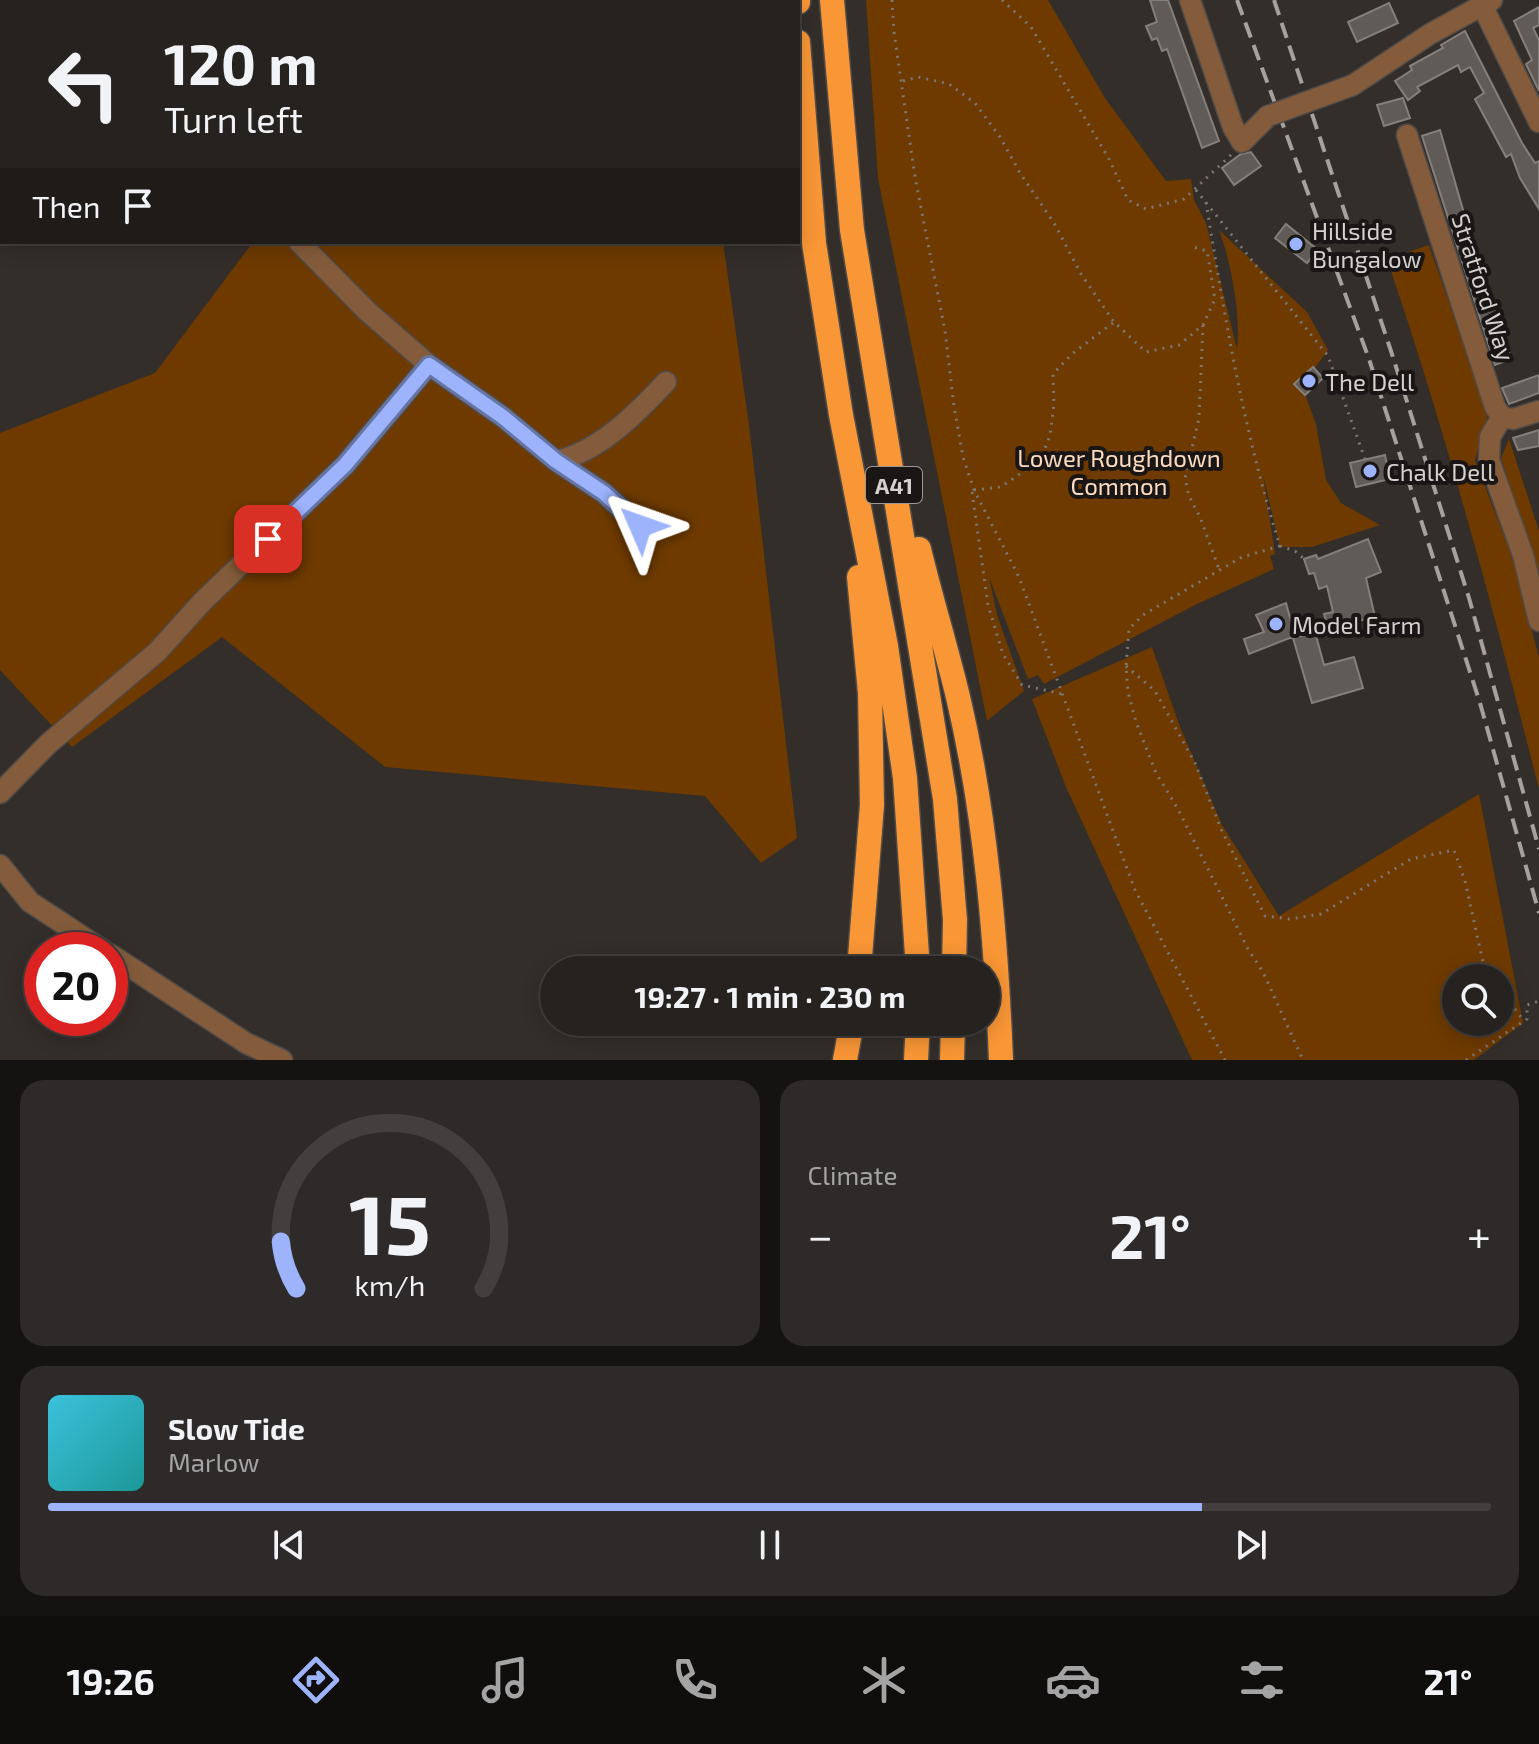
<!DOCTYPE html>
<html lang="en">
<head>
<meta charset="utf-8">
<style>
	body { margin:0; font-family:"Exo 2",sans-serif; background:#2e2a29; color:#f1f3f6; height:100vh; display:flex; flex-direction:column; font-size:30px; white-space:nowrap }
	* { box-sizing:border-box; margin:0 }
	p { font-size:26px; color:#a4a4a5 }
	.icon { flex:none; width:44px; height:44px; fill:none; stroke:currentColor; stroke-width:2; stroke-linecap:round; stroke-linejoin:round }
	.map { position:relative; height:1060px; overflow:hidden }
	.drawer { display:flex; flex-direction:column; gap:20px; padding:20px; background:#151312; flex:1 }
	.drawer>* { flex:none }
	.banner { position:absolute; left:0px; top:0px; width:800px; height:244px; box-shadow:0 4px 20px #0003,0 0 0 2px #423f3e; background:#262220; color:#f1f3f6; overflow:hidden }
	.tools { position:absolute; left:1442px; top:964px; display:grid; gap:16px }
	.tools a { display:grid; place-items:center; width:72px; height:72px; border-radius:50%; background:#262220; box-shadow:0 4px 20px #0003,0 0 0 2px #423f3e; font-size:40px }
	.speed { position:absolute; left:24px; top:932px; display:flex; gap:16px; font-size:40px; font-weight:700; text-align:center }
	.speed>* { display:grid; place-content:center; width:104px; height:104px; border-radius:50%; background:#262220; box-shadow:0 4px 20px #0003,0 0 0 2px #423f3e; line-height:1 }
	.speed .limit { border:12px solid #d22; background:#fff; color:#111 }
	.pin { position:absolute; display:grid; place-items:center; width:68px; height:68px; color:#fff; margin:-34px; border-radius:16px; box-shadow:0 4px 12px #0006 }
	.me { position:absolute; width:88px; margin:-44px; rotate:313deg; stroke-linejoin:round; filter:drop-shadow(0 0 6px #0008) }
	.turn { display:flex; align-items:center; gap:28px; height:168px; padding:0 32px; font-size:36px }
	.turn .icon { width:104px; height:104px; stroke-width:2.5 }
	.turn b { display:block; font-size:56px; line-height:68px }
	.then { display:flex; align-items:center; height:76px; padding:0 32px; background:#0003; gap:16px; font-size:30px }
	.big { font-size:60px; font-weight:700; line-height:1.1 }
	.drawer .widget { flex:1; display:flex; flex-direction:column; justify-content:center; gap:12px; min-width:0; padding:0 28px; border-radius:24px; background:#2e2a29 }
	.drawer .dial { align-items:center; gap:0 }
	.dial svg { height:208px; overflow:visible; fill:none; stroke:#423f3e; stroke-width:7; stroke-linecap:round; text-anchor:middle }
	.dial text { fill:#f1f3f6; stroke:none }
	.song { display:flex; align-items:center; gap:24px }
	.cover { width:96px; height:96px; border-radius:12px; background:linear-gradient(135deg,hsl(190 70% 55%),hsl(180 70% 35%)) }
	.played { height:8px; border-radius:4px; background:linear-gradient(90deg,#9db4fd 80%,#423f3e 80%) }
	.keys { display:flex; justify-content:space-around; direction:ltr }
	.heat { display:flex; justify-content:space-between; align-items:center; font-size:44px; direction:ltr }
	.drawer .tiles { flex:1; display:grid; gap:20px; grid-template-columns:1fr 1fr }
	.widget:last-child { grid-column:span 2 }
	.trip { position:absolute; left:540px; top:956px; width:460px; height:80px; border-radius:40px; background:#262220; box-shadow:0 4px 20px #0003,0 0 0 2px #423f3e; font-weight:700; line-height:80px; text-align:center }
	.dock { display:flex; height:128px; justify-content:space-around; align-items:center; background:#0f0e0d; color:#a4a4a5 }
	.dock .icon { width:56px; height:56px }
	.dock .current { color:#9db4fd }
	.dock b { font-size:36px; color:#f1f3f6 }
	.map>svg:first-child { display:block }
	.green { fill:#6e3a00; fill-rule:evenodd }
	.building { fill:#605b56; stroke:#847f7a; stroke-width:2 }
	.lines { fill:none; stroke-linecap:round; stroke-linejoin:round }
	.minor-casing { stroke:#504b48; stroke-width:23 }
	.highway-casing { stroke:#504b48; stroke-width:27 }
	.path { stroke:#7b7774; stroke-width:3; stroke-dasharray:2 6; stroke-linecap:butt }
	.minor { stroke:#845c3b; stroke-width:20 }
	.highway { stroke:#f99635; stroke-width:24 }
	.rail { stroke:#a5a19f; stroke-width:4; stroke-dasharray:16 8; stroke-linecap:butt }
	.minor-bridge-casing { stroke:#504b48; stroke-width:23; stroke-linecap:butt }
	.minor-bridge { stroke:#845c3b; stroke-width:20 }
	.route-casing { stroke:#6675a4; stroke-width:20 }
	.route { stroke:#9db4fd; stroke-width:14 }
	.poi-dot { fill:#9db4fd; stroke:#191615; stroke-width:3 }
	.labels { text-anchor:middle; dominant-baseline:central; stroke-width:8; stroke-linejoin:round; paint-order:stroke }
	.shield { fill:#191615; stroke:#9c9997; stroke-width:2 }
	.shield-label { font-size:22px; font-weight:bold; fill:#d4d1cf }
	.poi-label { font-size:24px; fill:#d4d1cf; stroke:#191615; text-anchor:start }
	.street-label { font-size:24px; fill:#d4d1cf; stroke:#191615 }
	.park-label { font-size:24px; fill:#fddbc1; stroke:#191615 }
</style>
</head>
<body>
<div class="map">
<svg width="1539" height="1060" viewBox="0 0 1539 1060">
	<rect width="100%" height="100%" fill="#332e2a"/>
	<path class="green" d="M495,0H630L632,2H493Z
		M866,0H1048L1105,98L1166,181L1191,179L1194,200L1206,223L1237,349C1241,315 1231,262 1219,230L1307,312L1328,350L1302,386L1316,424L1326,480L1341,503L1380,525L1312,547H1280L1263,475L1275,554L1270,556L1274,569L1197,604L1044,684L1038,675L1028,679L989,577L997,615L1024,691L987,721L878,178Z
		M253,242H723L749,425L797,838L761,863L705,796L385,767L222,637L72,747L0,670V433L155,373Z
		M1429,245L1488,415L1475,460L1512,557L1539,657V789C1494,611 1446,433 1387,259Z
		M1509,439L1539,531V575L1501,458Z
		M1152,647L1180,727L1222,825L1279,916L1479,794L1523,1023L1474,1060H1192L1066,787L1032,699ZM1456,978H1500V1022H1456Z"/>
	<path class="building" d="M1150,0H1168L1219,141L1202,148L1167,49L1162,51L1157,38L1152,40L1146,26L1157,22Z
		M1389,3L1398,23L1357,42L1348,22Z
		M1539,7V25L1533,28L1539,40V91L1526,64L1532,60L1514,21Z
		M1465,31L1522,143L1535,163L1539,161V209L1520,178L1511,154L1506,157L1475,99L1484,93L1470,67L1461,72L1458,65L1417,87L1420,91L1408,100L1395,81L1412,70L1410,66L1443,48L1441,45Z
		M1403,98L1410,118L1384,126L1377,105Z
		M1440,130L1474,248L1511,359L1495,365L1422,136Z
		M1251,152L1261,166L1234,185L1222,168L1241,154Z
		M1286,224L1318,250L1307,263L1275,238Z
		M1313,367L1323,378L1305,395L1294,384Z
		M1539,375V393L1509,404L1502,388Z
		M1539,430V446L1518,450L1513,438Z
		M1385,455L1390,479L1356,487L1350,463Z
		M1368,539L1381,572L1366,578L1375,617L1328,628L1324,614L1333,612L1327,586L1319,589L1314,573L1309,574L1304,559L1316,555L1318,559Z
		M1286,603L1295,636L1249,654L1244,639L1264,632L1256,615Z
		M1315,632L1324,665L1354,657L1363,688L1312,703L1293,638Z"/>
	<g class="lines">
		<defs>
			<path id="minor" d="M304,0L306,2
				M1190,0L1233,127L1242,142L1268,116
				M151,2L152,0
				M1482,5L1539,122
				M1353,85L1430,34L1492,0
				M1407,135L1495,407L1502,417
				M0,214L2,213
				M429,365L503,417L556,461L604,493L640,526
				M1502,417L1490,437L1489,460L1523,555L1539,621
				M1502,417L1513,419L1539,411
				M556,461C599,452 637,413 666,382
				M0,793L48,744L157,652L203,601L345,465L429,365L367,311L299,242
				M0,865L30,902L103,950
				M110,954L246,1043L282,1060"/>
			<path id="highway" d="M832,0L852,230L945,799L955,920L954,970
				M798,2V0
				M798,42L814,243L841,415L886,646L905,778L918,970
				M919,549C931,599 946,647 958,697C986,815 996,939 1001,1060
				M859,577L870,693L872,805L859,970
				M845,1060L852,1022
				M916,1060L918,1022
				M952,1060L953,1022"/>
		</defs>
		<use href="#minor" class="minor-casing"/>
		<use href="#highway" class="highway-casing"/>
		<path class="path" d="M892,0L894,32L915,177L945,331L954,406L963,457L974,490L1019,577L1135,890L1225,1060
			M1002,0L1031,27L1109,159L1128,200L1146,209L1184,199L1233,153
			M903,81L918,77L949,84L975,103L1000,137L1020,173L1054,223L1081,274L1114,322L1146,352L1179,345L1203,325L1215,299L1207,251L1190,246
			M1196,190L1328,356L1365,459
			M1206,202C1225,319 1244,433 1280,546L1295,551L1304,559
			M1203,325L1199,418L1185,478L1189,496L1200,517L1219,569
			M974,490L1001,487L1040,460L1050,436L1054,404L1053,374L1072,354L1114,322
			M972,492L988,605L1003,654L1022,685L1062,694
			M1280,546L1242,557L1143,615L1129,629L1126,666L1128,692L1136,722L1156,773L1178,809L1248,949L1263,972L1303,1060
			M1126,666L1155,691L1195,763L1221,829L1265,916L1289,919L1321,914L1411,859L1454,850L1465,881L1485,971L1491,978
			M1500,990L1524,1021
			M1466,1060L1527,1019V1005L1539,1001"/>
		<use href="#minor" class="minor"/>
		<use href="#highway" class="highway"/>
		<path class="rail" d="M1237,0L1369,359L1480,703L1539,913
			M1274,0L1391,351L1469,598L1539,849"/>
		<defs>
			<path id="minor-bridge" d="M1268,116L1353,85"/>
		</defs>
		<use href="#minor-bridge" class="minor-bridge-casing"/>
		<use href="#minor-bridge" class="minor-bridge"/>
	</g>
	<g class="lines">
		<defs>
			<path id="route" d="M268,539L345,465L429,365L503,417L556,461L604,493L640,526"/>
		</defs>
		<use href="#route" class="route-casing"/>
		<use href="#route" class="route"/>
	</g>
	<g class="poi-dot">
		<circle cx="1296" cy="244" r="8"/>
		<circle cx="1309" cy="381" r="8"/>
		<circle cx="1370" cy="471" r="8"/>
		<circle cx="1276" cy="624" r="8"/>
	</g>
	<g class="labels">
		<rect class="shield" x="866" y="467" width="56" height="36" rx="6"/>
		<g class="shield-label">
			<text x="894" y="485">A41</text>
		</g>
		<g class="poi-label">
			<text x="1312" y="230">Hillside<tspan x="1312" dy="28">Bungalow</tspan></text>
			<text x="1325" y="381">The Dell</text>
			<text x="1386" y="471">Chalk Dell</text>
			<text x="1292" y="624">Model Farm</text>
		</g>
		<g class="street-label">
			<text transform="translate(1484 287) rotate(72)">Stratford Way</text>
		</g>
		<g class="park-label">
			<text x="1119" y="457">Lower Roughdown<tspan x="1119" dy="28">Common</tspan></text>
		</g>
	</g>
</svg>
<div class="tools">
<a><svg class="icon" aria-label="search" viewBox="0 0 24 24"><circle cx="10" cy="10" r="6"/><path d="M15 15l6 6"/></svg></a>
</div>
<div class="speed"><div class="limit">20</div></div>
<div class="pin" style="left:268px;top:539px;background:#d93025"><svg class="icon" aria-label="arrive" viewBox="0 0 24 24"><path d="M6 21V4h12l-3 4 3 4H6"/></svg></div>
<svg class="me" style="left:640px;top:526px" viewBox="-20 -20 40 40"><path d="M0-17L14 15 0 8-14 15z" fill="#9db4fd" stroke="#fff" stroke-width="4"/></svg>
<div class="trip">19:27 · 1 min · 230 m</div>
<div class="banner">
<div class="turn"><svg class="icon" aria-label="left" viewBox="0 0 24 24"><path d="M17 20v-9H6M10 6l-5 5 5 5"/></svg><div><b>120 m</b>Turn left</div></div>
<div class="then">Then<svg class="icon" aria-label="arrive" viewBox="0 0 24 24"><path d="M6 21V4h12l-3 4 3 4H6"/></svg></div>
</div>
</div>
<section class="drawer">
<div class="tiles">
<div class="widget dial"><svg viewBox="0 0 100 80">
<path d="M14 69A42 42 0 1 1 86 69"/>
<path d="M14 69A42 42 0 0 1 8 51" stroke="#9db4fd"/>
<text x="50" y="56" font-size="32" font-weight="700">15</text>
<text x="50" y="72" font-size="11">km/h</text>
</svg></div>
<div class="widget"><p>Climate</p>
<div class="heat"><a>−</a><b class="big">21°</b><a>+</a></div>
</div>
<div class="widget">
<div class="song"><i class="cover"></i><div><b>Slow Tide</b><p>Marlow</p></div></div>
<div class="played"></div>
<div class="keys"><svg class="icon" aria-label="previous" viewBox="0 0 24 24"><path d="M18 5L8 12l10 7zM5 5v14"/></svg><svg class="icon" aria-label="pause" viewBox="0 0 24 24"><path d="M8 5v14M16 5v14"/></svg><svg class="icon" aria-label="next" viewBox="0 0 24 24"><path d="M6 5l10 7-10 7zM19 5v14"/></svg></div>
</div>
</div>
</section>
<nav class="dock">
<b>19:26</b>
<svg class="icon current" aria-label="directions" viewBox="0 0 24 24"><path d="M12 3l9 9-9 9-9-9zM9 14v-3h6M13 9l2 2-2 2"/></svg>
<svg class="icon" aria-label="music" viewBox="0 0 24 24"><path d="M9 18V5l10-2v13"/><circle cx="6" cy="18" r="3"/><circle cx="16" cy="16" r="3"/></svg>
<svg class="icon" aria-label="phone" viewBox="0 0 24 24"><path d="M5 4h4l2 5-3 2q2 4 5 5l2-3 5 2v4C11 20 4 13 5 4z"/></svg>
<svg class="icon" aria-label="climate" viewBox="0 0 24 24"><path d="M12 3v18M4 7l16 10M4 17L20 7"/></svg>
<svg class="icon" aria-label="car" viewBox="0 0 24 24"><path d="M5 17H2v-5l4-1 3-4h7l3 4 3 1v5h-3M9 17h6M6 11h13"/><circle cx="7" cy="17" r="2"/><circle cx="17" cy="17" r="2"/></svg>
<svg class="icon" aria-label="filters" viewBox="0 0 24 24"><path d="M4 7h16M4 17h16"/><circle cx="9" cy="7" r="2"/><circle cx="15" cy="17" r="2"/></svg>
<b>21°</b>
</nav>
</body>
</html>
